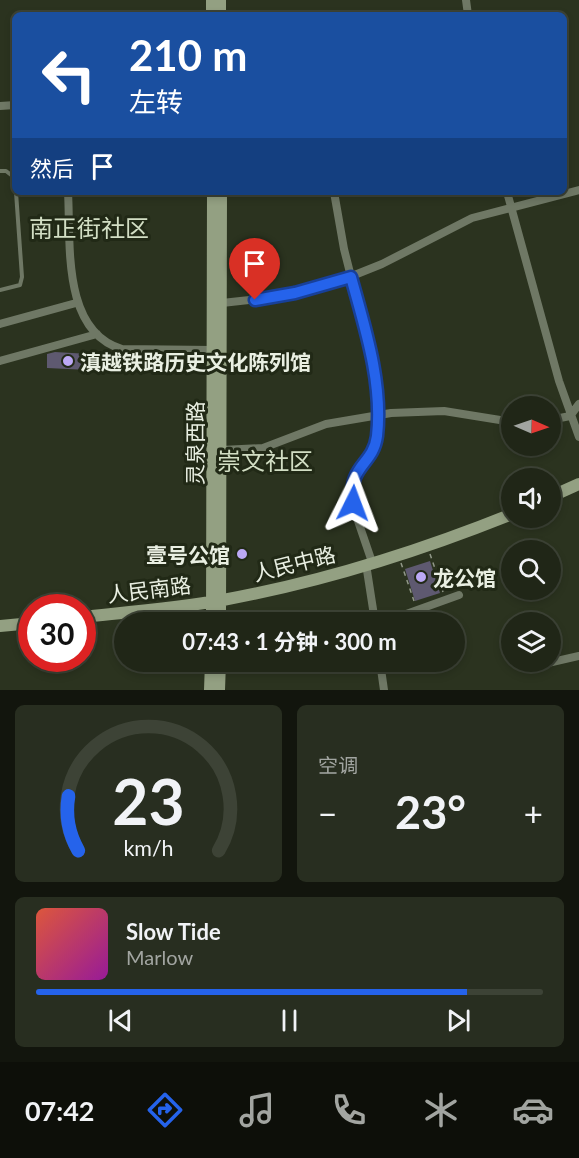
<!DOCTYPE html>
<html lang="zh">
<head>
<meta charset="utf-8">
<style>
	body { margin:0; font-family:Lato,"Noto Sans SC",sans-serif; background:#282e20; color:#f1f3f6; height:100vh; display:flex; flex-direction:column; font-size:22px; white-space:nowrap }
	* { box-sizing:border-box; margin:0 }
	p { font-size:20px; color:#a2a5a1 }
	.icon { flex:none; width:33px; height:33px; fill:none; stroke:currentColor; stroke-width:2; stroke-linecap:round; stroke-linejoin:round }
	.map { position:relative; height:690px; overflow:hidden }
	.details { display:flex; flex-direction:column; gap:15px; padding:15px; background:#12150d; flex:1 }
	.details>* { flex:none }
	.top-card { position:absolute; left:12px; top:12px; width:555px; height:183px; border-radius:9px; box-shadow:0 3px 9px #0003,0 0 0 2px #3d4336; background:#1a4fa0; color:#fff; overflow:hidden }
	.needle { width:39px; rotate:92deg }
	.controls { position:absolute; left:501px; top:396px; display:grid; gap:12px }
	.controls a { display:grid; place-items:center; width:60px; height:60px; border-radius:50%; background:#202617; box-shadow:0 3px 9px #0003,0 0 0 2px #3d4336; font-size:30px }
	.speed { position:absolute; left:18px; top:594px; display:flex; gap:12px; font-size:30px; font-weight:700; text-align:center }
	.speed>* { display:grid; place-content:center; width:78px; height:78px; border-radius:50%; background:#202617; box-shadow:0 3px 9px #0003,0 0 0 2px #3d4336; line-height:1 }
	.speed .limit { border:9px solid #d22; background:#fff; color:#111 }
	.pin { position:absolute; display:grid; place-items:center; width:51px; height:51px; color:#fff; margin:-62px -26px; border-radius:50% 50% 50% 0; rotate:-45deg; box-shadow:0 0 6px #0007 }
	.pin .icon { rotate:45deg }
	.me { position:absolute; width:66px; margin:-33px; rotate:3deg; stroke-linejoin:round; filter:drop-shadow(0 0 4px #0008) }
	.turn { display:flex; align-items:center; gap:21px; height:126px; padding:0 18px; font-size:27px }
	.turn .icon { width:78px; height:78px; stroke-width:2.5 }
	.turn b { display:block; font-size:42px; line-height:51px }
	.then { display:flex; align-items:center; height:57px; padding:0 18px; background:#0003; gap:12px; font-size:22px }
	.big { font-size:45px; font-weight:700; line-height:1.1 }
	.details .widget { flex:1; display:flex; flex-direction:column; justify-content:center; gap:9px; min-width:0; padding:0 21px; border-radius:9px; background:#282e20 }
	.details .dial { align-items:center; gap:0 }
	.dial svg { height:156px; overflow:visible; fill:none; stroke:#3d4336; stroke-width:7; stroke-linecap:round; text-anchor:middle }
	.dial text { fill:#f1f3f6; stroke:none }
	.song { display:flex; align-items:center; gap:18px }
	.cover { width:72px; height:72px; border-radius:9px; background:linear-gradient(135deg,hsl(10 70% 55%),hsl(300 70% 35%)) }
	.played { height:6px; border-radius:3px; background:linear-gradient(90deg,#2563eb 85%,#3d4336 85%) }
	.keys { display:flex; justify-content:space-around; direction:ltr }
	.heat { display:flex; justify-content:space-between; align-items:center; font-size:33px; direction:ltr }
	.details .tiles { flex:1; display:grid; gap:15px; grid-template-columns:1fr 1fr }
	.widget:last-child { grid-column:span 2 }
	.trip { position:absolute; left:114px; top:612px; width:351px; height:60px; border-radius:30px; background:#202617; box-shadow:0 3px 9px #0003,0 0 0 2px #3d4336; font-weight:700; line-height:60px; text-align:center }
	.tab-bar { display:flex; height:96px; justify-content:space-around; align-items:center; background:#0d0f09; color:#a2a5a1 }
	.tab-bar .icon { width:42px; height:42px }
	.tab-bar .on { color:#2563eb }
	.tab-bar b { font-size:27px; color:#f1f3f6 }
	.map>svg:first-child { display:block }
	.building { fill:#5e5970 }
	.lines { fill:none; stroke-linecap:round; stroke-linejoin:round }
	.path { stroke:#919888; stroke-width:1.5; stroke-dasharray:4.5 4.5; stroke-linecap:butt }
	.lane { stroke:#6f7865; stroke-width:4 }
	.street { stroke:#6f7865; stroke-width:8 }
	.secondary { stroke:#93a082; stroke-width:12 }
	.route-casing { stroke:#184099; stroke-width:15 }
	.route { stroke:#2563eb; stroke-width:10 }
	.poi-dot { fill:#bca9f5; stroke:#212916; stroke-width:2 }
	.labels { text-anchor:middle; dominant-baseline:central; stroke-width:6; stroke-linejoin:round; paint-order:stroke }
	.poi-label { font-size:21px; font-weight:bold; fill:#e9efe2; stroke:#212916; text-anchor:start }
	.street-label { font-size:21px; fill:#e9efe2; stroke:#212916 }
	.quarter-label { font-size:24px; fill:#d2dec4; stroke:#212916 }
</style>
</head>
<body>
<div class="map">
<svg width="579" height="690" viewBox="0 0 579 690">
	<rect width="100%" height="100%" fill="#2b331f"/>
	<path class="building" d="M55,352L89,354L88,370L47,368V354Z
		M430,561L440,593L415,601L405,569Z"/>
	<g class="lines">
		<path class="path" d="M430,554L443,592
			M401,563L414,601"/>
		<path class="lane" d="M0,171H6L15,178
			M0,290L20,285L22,277L16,192"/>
		<path class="street" d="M466,0L468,15
			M0,106L15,105
			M68,192C71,242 61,331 122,349L213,350
			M334,192L344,249L369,348L376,386V441L371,453L356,472L352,488L358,521L372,562
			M507,192L559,381L579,437
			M222,303L276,297L332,284L382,264L472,218L579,190
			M0,324L76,303
			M0,361L97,334
			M550,420L570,416L579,404
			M222,450L263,448L326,424L391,413L444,411L512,422
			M366,564L375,622
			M384,622L459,595
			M380,662L384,690
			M526,668L579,656"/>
		<path class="secondary" d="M212,0V15
			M220,0V15
			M550,497L579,484
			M82,617C129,612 177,608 223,600C321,582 420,551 512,514
			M212,622L213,192
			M220,622L221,192
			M0,626L32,623
			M210,690L211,662
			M219,690L220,662"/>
	</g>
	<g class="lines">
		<defs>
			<path id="route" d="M255,300L295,293L351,277C365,328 383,383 377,436C373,466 348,464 353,503"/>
		</defs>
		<use href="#route" class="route-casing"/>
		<use href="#route" class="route"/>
	</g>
	<g class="poi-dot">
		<circle cx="68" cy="361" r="6"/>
		<circle cx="242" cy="554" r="6"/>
		<circle cx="421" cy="577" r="6"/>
	</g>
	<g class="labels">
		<g class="poi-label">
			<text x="80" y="361">滇越铁路历史文化陈列馆</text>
			<text x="230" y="554" text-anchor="end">壹号公馆</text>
			<text x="433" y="577">龙公馆</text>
		</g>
		<g class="street-label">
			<text transform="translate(194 443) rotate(-90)">灵泉西路</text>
			<text transform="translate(294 563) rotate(-14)">人民中路</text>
			<text transform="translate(149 589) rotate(-7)">人民南路</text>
		</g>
		<g class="quarter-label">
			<text x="89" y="227">南正街社区</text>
			<text x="265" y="460">崇文社区</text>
		</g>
	</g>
</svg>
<div class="controls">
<a><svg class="needle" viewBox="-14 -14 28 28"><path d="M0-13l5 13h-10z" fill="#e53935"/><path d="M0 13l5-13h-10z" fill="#a2a5a1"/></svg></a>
<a><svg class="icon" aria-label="sound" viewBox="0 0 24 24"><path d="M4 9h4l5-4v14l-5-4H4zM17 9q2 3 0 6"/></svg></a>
<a><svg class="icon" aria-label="search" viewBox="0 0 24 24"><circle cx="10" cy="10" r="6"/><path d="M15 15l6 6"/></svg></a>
<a><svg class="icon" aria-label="layers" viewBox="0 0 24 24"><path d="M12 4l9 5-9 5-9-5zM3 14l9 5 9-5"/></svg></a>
</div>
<div class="speed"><div class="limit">30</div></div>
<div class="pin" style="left:255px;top:300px;background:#d93025"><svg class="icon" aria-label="arrive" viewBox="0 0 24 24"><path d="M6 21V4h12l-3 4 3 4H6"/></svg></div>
<svg class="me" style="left:353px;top:503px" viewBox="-20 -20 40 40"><path d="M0-17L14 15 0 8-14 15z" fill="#2563eb" stroke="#fff" stroke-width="4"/></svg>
<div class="trip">07:43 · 1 分钟 · 300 m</div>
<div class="top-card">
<div class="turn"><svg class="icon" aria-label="left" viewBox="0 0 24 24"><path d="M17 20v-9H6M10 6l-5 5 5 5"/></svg><div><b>210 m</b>左转</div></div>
<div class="then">然后<svg class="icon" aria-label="arrive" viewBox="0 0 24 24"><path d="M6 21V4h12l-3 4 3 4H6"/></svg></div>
</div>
</div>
<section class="details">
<div class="tiles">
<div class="widget dial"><svg viewBox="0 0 100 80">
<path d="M14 69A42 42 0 1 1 86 69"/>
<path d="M14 69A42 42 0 0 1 9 41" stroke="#2563eb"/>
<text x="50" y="56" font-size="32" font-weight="700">23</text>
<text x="50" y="72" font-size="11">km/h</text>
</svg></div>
<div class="widget"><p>空调</p>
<div class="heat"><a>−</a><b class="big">23°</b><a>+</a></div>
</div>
<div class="widget">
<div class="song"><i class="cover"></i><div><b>Slow Tide</b><p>Marlow</p></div></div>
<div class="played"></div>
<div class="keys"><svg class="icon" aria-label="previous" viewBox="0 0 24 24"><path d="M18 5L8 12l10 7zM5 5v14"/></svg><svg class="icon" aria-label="pause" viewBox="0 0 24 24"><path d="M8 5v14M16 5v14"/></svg><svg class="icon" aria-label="next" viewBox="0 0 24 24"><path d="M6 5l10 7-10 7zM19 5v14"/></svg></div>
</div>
</div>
</section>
<nav class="tab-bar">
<b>07:42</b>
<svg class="icon on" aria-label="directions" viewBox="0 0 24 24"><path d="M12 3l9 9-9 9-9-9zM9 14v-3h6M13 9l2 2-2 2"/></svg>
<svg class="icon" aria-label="music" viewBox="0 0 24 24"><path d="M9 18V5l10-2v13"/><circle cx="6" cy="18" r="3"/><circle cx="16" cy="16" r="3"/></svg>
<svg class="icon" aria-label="phone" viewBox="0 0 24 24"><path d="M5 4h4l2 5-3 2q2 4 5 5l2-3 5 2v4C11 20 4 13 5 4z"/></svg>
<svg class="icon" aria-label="climate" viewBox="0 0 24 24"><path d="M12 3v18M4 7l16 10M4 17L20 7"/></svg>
<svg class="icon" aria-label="car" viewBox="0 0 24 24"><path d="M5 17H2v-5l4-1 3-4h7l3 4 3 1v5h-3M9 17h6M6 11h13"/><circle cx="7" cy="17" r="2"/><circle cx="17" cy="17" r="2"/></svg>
</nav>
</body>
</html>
